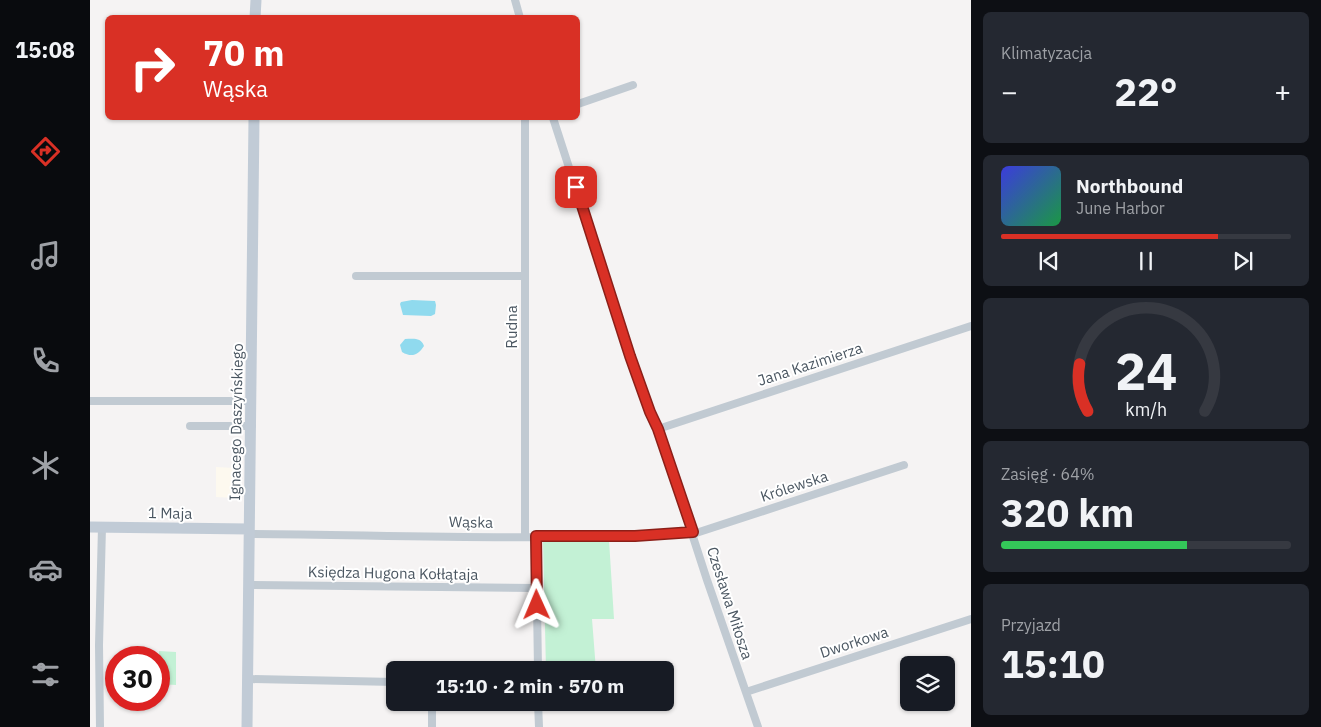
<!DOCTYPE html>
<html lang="pl">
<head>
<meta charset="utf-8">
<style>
	body { margin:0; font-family:"IBM Plex Sans",sans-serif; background:#242831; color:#f1f3f6; height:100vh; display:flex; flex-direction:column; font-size:19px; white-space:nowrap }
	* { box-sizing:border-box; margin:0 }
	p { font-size:16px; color:#9ea1a6 }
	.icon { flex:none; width:28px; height:28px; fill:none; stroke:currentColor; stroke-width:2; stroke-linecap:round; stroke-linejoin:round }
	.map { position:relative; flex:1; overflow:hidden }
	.side { display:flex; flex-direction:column; gap:12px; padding:12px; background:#0d0f14; width:350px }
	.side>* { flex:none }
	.top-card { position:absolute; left:15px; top:15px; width:475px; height:105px; border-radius:8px; box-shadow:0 1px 4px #0004; background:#d93025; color:#fff; overflow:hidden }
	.fabs { position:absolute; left:810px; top:656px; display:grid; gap:10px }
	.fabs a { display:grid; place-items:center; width:55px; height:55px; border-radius:8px; background:#171b24; box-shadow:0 1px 4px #0004; font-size:25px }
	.speed { position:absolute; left:15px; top:646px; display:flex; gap:10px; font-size:25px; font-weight:700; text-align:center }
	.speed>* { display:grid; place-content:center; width:65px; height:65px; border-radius:50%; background:#171b24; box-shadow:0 1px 4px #0004; line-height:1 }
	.speed .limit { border:8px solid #d22; background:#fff; color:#111 }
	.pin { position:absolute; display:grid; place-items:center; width:42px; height:42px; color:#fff; margin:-21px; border-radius:10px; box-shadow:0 2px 8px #0006 }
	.me { position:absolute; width:55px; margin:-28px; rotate:359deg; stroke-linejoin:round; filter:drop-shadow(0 0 4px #0008) }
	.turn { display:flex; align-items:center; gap:18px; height:105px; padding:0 15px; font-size:22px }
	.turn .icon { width:65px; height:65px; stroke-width:2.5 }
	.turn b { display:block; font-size:35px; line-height:42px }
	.big { font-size:38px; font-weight:800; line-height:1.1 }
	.side .widget { flex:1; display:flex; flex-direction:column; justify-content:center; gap:8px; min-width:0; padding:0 18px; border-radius:8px; background:#242831 }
	.side .dial { align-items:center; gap:0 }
	.dial svg { height:130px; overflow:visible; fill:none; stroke:#363941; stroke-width:7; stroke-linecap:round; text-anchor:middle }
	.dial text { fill:#f1f3f6; stroke:none }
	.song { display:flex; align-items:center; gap:15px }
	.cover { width:60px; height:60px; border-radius:8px; background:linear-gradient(135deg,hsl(240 70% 55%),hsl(140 70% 35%)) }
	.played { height:5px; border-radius:2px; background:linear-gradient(90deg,#d93025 75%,#363941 75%) }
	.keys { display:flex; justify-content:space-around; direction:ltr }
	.heat { display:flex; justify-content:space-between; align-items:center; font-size:28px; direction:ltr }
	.charge { height:8px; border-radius:4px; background:linear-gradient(90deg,#34c759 64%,#363941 0) }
	.trip { position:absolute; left:296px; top:661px; width:288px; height:50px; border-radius:8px; background:#171b24; box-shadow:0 1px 4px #0004; font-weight:800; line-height:50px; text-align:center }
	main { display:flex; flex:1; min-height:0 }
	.dock { display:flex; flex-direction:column; width:90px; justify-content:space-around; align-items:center; background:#090b0e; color:#9ea1a6 }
	.dock .icon { width:35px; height:35px }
	.dock .selected { color:#d93025 }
	.dock b { font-size:22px; color:#f1f3f6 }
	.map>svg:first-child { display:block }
	.commercial { fill:#fdf9ef }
	.green { fill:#c3f1d5 }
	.water { fill:#90daee }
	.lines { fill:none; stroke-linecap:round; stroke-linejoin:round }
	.street { stroke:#c1cad2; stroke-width:8 }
	.secondary { stroke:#c1cbd6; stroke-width:11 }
	.route-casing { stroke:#8d1f18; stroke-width:12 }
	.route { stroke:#d93025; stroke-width:9 }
	.labels { text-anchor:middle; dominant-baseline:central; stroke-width:4; stroke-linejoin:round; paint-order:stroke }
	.street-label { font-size:15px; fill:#4a5661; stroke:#fff }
</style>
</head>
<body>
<main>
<nav class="dock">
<b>15:08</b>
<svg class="icon selected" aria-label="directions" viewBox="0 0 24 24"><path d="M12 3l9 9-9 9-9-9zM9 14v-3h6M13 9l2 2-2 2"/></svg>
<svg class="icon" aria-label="music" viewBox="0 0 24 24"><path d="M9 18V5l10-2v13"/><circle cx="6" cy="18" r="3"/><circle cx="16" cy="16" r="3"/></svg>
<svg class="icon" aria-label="phone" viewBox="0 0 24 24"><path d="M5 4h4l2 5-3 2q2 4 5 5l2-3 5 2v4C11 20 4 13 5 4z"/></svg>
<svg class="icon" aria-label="climate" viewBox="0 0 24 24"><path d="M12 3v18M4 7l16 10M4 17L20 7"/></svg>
<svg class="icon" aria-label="car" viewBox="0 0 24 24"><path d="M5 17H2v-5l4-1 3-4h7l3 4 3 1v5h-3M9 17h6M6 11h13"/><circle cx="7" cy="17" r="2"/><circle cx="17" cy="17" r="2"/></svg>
<svg class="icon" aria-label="filters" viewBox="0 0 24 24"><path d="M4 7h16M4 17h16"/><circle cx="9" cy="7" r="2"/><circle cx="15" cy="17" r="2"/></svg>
</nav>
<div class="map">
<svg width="881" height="727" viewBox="0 0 881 727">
	<rect width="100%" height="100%" fill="#f5f3f3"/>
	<path class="commercial" d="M126,467L144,468V498L126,497Z"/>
	<path class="green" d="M519,540L524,619H502L506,670H456L453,541Z
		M69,651L86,652V685L69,684Z"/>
	<path class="water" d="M322,300L345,301L346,305L345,314L341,316L313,315L310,304L311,302Z
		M315,339C323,339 331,337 334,346C328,355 322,358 312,352L310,345Z"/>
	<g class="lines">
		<path class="street" d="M425,0L430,18
			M488,104L543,85
			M435,118V536
			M463,118L540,356L559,412L568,429L617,580L668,727
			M266,276H435
			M0,401H162
			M100,426H162
			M568,429L881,326
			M159,534C307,535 455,542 603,532
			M603,534L814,465
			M446,536L448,670
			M158,585L447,588
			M158,679L305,682
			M656,692L881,619
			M448,702L449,727
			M10,727L9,645L12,527
			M342,727V702"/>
		<path class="secondary" d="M165,18L166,0
			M0,527L159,529
			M157,727L164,118"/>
	</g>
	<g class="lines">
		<defs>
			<path id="route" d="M447,605L446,536H545L603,532L568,429L560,412L540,356L486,187"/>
		</defs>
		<use href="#route" class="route-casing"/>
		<use href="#route" class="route"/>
	</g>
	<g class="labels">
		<g class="street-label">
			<text transform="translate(421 327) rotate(-90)">Rudna</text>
			<text transform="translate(720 364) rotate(-18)">Jana Kazimierza</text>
			<text transform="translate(146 422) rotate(-89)">Ignacego Daszyńskiego</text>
			<text transform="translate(704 486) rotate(-18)">Królewska</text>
			<text transform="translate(80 513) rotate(1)">1 Maja</text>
			<text transform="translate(381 522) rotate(1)">Wąska</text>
			<text transform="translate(303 573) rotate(1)">Księdza Hugona Kołłątaja</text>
			<text transform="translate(640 603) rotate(72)">Czesława Miłosza</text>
			<text transform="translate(764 642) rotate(-18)">Dworkowa</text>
		</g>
	</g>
</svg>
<div class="fabs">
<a><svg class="icon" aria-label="layers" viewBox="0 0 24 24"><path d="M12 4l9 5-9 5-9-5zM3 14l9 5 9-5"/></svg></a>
</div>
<div class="speed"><div class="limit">30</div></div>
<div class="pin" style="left:486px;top:187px;background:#d93025"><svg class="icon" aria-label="arrive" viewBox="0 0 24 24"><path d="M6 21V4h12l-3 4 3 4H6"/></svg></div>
<svg class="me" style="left:447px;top:605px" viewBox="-20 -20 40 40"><path d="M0-17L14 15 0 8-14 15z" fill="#d93025" stroke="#fff" stroke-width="4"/></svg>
<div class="trip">15:10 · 2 min · 570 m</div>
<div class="top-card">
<div class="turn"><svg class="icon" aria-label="right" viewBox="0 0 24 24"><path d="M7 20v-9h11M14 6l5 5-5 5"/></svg><div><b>70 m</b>Wąska</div></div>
</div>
</div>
<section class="side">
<div class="widget"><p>Klimatyzacja</p>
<div class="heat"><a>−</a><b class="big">22°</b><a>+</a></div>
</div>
<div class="widget">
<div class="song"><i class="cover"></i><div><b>Northbound</b><p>June Harbor</p></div></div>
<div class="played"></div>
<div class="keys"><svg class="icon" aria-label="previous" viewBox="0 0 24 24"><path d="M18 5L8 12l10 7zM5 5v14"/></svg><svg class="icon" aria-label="pause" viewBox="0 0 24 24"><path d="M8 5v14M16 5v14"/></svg><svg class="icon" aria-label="next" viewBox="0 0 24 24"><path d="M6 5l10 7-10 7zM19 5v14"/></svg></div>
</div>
<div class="widget dial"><svg viewBox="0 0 100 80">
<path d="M14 69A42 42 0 1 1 86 69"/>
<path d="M14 69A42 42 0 0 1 9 40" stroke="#d93025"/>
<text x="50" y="56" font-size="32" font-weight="700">24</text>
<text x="50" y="72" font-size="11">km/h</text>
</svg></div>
<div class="widget"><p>Zasięg · 64%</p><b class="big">320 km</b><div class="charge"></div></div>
<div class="widget"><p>Przyjazd</p><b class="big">15:10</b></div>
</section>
</main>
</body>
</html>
